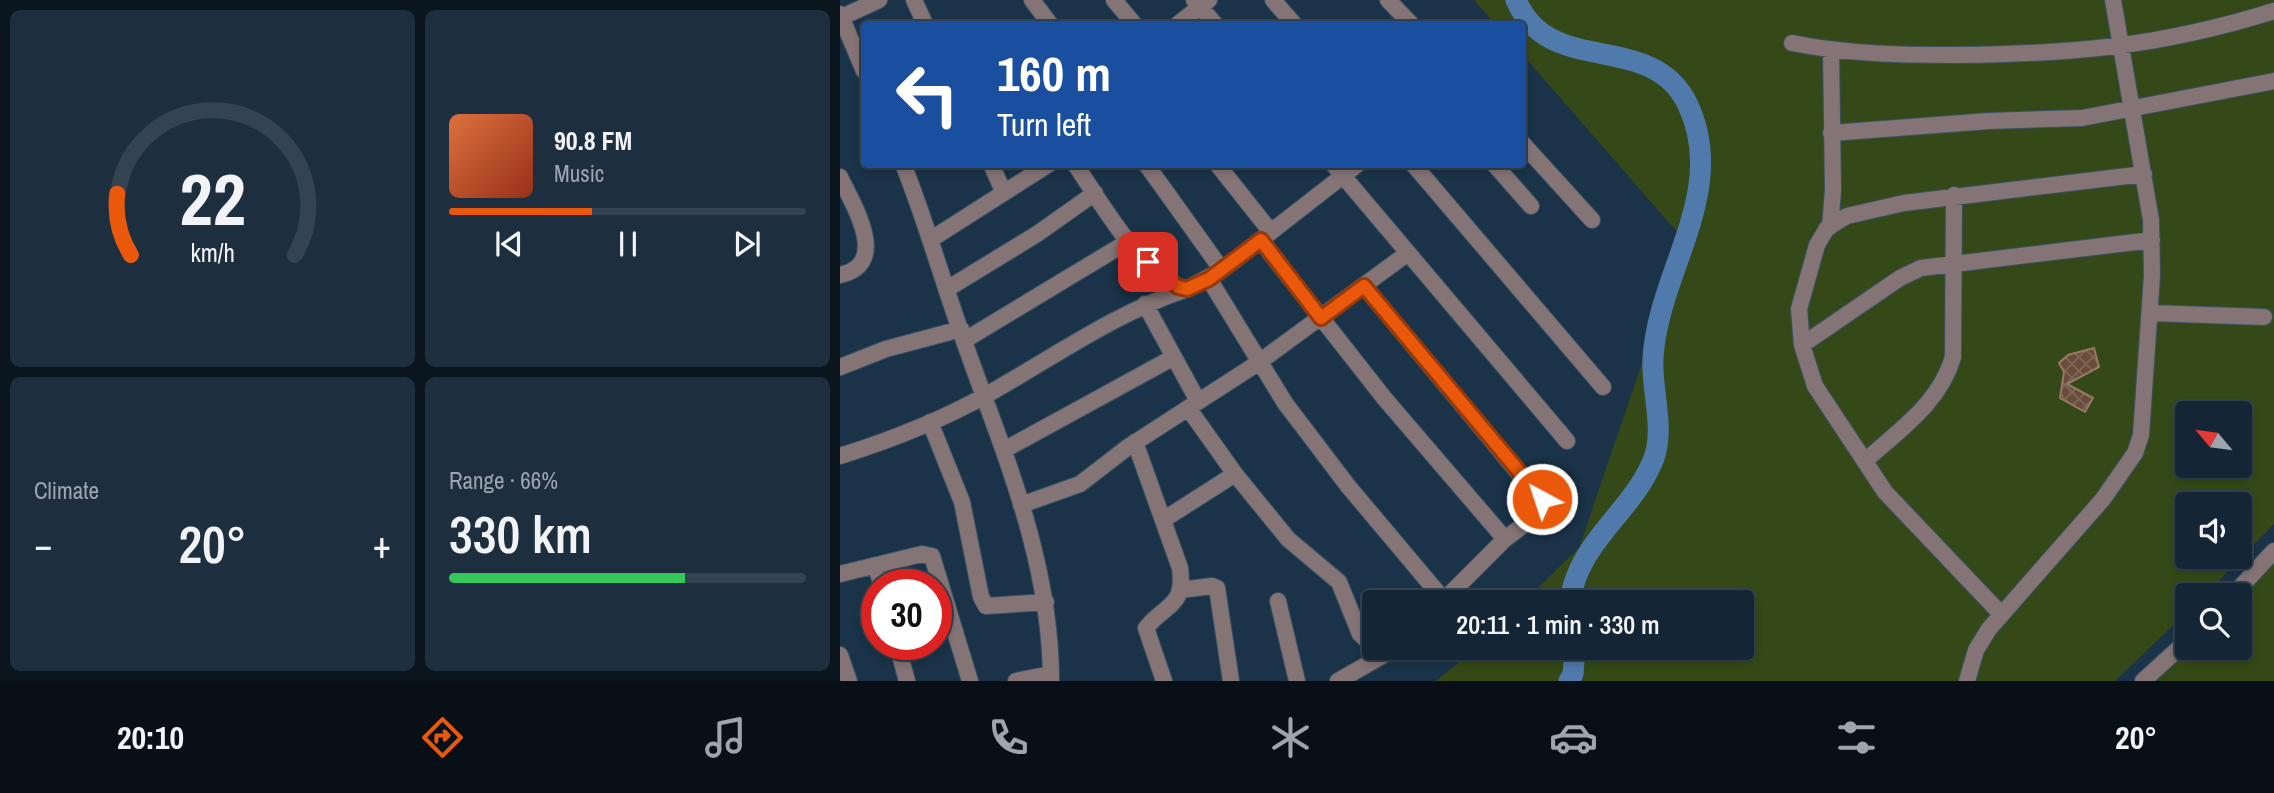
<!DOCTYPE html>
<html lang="en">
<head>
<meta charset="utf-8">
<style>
	body { margin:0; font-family:"Archivo Narrow",sans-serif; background:#1d2e3e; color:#f1f3f6; height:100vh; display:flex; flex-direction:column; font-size:26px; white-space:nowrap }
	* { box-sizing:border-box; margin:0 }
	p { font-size:23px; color:#9da5ad }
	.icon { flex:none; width:38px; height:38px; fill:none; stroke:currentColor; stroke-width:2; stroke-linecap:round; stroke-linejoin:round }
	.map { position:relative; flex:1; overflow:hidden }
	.panel { display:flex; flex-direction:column; gap:10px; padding:10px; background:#0b151e; width:840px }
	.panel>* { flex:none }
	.hud { position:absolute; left:21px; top:21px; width:665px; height:147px; border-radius:7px; box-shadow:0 4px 10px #0003,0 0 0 2px #334351; background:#1a4fa0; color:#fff; overflow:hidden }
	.needle { width:46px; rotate:299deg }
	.fabs { position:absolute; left:1335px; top:401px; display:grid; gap:14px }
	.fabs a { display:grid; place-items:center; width:77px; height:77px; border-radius:7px; background:#142636; box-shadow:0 4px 10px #0003,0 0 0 2px #334351; font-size:35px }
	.speed { position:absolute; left:21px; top:569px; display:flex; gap:14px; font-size:35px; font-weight:700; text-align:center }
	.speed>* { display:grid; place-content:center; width:91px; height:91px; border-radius:50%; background:#142636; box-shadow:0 4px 10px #0003,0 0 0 2px #334351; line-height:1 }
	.speed .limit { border:10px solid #d22; background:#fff; color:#111 }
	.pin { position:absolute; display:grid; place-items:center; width:60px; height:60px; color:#fff; margin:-30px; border-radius:14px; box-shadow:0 4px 10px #0006 }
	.me { position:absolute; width:77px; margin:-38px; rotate:320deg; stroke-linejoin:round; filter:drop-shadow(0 0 5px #0008) }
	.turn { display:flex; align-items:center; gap:24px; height:147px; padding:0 21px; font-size:32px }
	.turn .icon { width:91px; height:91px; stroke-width:2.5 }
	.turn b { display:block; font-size:49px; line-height:60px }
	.big { font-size:52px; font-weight:600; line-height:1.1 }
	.panel .tile { flex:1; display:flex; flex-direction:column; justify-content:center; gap:10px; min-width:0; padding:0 24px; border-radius:10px; background:#1d2e3e }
	.panel .dial { align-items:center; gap:0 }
	.dial svg { height:182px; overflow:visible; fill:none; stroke:#334351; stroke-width:7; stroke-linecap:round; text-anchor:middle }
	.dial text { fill:#f1f3f6; stroke:none }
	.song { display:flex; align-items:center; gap:21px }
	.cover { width:84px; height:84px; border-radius:10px; background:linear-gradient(135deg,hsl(20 70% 55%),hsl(10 70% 35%)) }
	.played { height:7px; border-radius:4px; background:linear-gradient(90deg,#ea580c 40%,#334351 40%) }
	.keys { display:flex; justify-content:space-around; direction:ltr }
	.heat { display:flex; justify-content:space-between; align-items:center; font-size:38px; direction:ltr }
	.charge { height:10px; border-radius:5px; background:linear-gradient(90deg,#34c759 66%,#334351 0) }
	.panel .tiles { flex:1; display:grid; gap:10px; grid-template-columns:repeat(2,1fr) }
	.trip { position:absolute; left:522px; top:590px; width:392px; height:70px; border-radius:7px; background:#142636; box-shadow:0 4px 10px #0003,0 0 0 2px #334351; font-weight:600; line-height:70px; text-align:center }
	.tab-bar { display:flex; height:112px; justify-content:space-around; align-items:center; background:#080f16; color:#9da5ad }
	.tab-bar .icon { width:49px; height:49px }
	.tab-bar .current { color:#ea580c }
	.tab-bar b { font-size:32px; color:#f1f3f6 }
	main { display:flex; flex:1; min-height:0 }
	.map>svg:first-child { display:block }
	.grass { fill:#344917; fill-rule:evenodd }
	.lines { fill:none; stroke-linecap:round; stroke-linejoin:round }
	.river { stroke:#517aac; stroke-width:21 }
	.building { fill:url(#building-cross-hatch); stroke:#997866; stroke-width:2 }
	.minor-casing { stroke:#3a5265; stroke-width:18 }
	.minor { stroke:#857475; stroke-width:16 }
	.route-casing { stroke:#983908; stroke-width:18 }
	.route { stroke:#ea580c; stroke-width:12 }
</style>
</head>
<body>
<main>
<section class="panel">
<div class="tiles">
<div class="tile dial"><svg viewBox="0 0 100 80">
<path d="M14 69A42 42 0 1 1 86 69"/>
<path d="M14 69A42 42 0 0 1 8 42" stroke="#ea580c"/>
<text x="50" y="56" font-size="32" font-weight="700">22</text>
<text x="50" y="72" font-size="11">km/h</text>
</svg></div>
<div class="tile">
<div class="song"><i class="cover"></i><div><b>90.8 FM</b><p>Music</p></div></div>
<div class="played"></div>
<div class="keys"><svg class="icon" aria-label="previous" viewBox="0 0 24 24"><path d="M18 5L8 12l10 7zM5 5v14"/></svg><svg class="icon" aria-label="pause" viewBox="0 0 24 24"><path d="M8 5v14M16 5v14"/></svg><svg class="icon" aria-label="next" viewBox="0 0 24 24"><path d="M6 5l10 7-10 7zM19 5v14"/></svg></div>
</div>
<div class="tile"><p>Climate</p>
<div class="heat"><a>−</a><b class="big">20°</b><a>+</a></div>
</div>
<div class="tile"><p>Range · 66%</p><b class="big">330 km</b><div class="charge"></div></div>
</div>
</section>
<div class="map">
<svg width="1434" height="681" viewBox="0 0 1434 681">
	<defs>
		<pattern id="building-cross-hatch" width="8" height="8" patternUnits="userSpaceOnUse" patternTransform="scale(1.75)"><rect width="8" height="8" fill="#6a4c3b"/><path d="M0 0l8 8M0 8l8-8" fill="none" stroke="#7f6658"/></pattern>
	</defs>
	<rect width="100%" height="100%" fill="#1a3348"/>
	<path class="grass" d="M634,0H1434V524L1365,595H1348L1347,612L1275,681H596L636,648H901V602H683L739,548L844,240L683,55L682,24H655ZM1348,413H1400V466H1348ZM1348,504H1400V556H1348Z
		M1434,560V681H1315L1348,648H1400V595Z"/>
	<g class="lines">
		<path class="river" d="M676,0C709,79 810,29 847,103C890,191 818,271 813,358C811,390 825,427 814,458C794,511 737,542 730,602
			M729,681L733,674L735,648"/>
	</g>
	<path class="building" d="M1254,348L1259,367L1227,384L1253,398L1245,412L1220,398L1224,372L1219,363L1228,355Z"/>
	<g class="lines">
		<defs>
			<path id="minor" d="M74,0L85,24
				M192,0L210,24
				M274,0L294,24
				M354,0L375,24
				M433,0L454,24
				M548,0L571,24
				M0,14L24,71
				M2,17L39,0
				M338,24L369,0
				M952,43C1006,54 1062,55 1117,55C1234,54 1322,46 1434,11
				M991,133L1149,121L1242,118L1434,81
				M682,143L752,220
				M63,164C82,211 96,259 112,306C153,431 211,547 211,681
				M151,164L164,193
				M235,164C260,201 303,278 347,289L382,270L518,164
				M306,164L382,270
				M377,164L431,232
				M493,164L727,441
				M573,164L763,387
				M654,164L691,206
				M0,177C13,205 51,264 0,275
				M990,227L993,190L991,51
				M90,240L209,164
				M420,240L545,399L665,539
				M369,279L445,403L508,486L603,599
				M524,286L705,505L701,512L665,539L602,602
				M107,289L197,234L255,193
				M305,304L358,401
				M1310,313L1424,317
				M125,340L289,241
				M962,345L1060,278L1081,268L1312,240
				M0,367L46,349L121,329
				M348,408L395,474L448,539L499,582L520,634L534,647
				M90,422L122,502L141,597L146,606L206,602
				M295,442L340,568C345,608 326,603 306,628L324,681
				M164,450L334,357
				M0,456C51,440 102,420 148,394C214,357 275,313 347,289
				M1025,461C1059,430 1100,403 1113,357L1114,195
				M181,505L240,484L288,447L418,363L568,253
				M323,520L395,474
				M36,565L41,584
				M0,574L82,554L92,556L130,681
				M340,590L372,586L377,588L391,681
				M1393,595L1434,551
				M438,601L457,681
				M1161,614L1045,492L975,386L962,345L959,309L977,245L987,228L1007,216L1064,203L1304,174
				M57,644L67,681
				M0,655L9,681
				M176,681L211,674
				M498,681L556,648
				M1127,681L1136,650L1149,629L1263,499L1295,453L1301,435L1312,275L1311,220L1273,0
				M1303,681L1348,640"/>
		</defs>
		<use href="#minor" class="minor-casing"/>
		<use href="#minor" class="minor"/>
	</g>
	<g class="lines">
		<defs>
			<path id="route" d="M308,262L338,287L347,289L369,279L421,240L481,318L524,286L702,499"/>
		</defs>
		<use href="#route" class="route-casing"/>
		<use href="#route" class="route"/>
	</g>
</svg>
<div class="fabs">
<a><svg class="needle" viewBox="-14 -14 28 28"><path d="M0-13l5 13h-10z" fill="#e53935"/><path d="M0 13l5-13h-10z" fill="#9da5ad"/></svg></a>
<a><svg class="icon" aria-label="sound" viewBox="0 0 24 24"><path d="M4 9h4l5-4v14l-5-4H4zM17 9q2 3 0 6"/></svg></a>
<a><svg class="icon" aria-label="search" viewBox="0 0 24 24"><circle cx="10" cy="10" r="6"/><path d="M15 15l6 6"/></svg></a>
</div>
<div class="speed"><div class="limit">30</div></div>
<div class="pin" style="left:308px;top:262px;background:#d93025"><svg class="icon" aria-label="arrive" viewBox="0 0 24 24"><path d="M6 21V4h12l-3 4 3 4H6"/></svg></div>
<svg class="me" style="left:702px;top:499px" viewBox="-20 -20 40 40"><circle r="17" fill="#ea580c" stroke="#fff" stroke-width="3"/><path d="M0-11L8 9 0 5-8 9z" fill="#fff"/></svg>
<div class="trip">20:11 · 1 min · 330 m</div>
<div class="hud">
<div class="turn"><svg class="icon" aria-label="left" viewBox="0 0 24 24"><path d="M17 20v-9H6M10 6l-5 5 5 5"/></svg><div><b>160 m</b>Turn left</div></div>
</div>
</div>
</main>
<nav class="tab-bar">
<b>20:10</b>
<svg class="icon current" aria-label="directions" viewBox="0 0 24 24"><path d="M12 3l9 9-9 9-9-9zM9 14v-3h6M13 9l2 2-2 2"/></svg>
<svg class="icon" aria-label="music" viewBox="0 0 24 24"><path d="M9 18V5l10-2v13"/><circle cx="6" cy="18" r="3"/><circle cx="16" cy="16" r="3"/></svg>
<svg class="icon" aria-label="phone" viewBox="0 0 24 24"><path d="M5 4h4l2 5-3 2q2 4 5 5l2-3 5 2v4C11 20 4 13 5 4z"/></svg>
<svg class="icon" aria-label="climate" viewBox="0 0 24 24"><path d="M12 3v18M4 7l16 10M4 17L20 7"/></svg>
<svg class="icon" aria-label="car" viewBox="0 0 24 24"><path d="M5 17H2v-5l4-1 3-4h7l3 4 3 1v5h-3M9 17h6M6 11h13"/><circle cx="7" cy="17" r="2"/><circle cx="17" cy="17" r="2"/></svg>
<svg class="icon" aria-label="filters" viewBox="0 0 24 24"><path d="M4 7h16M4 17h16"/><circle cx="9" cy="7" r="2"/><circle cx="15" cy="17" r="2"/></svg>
<b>20°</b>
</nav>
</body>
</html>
